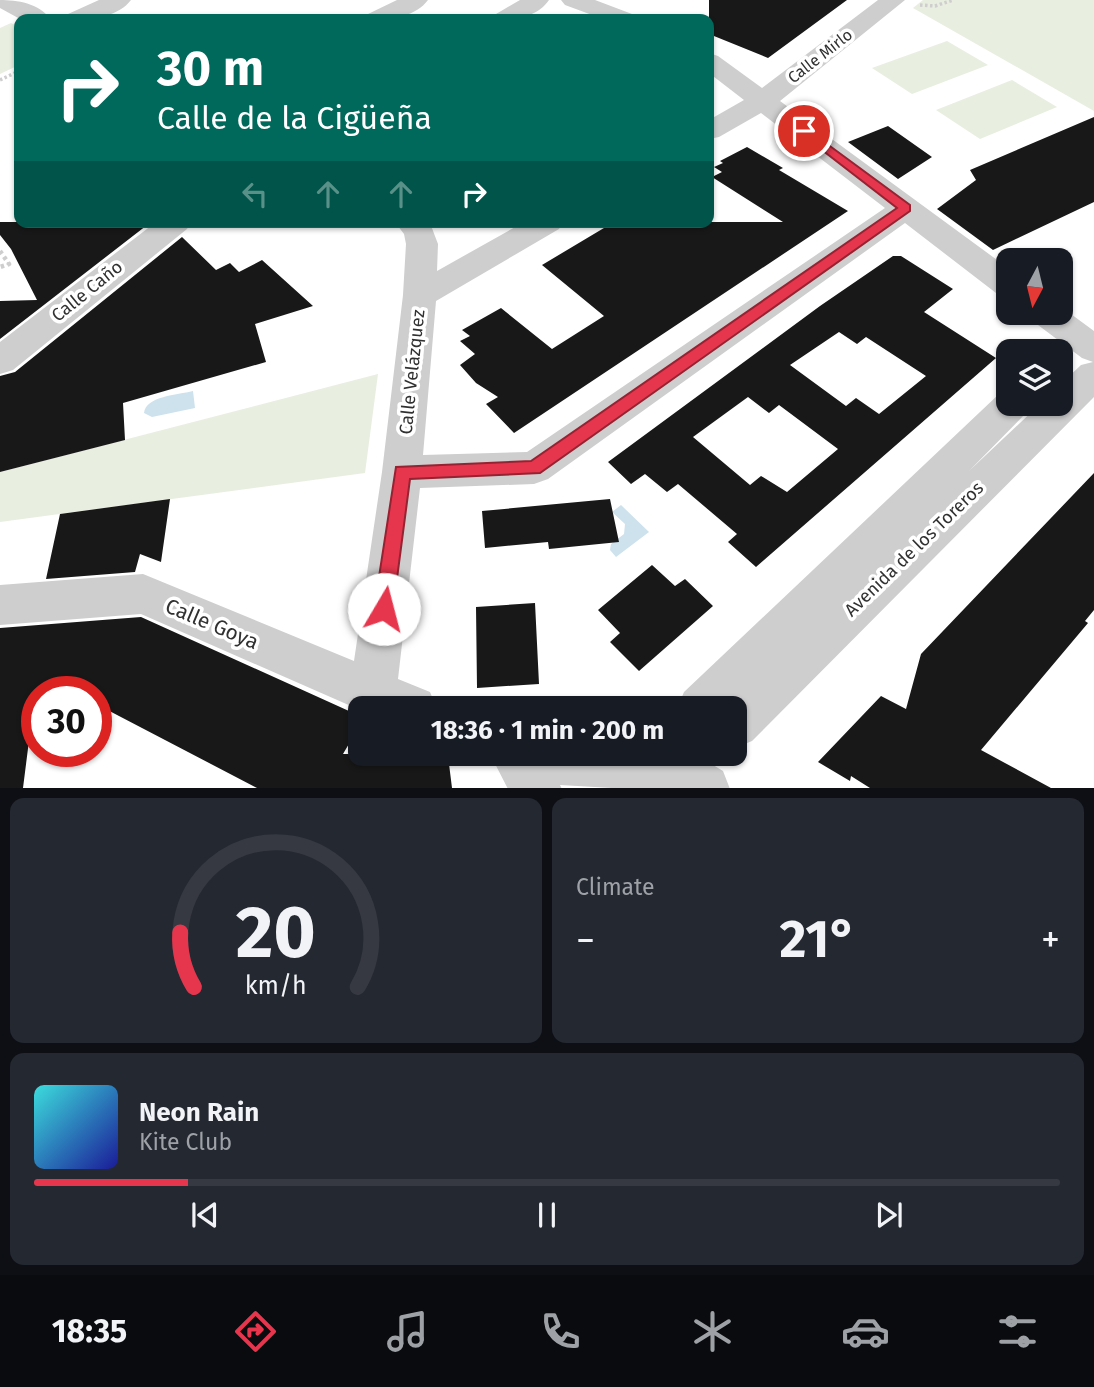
<!DOCTYPE html>
<html lang="en">
<head>
<meta charset="utf-8">
<style>
	body { margin:0; font-family:"Fira Sans",sans-serif; background:#242831; color:#f1f3f6; height:100vh; display:flex; flex-direction:column; font-size:26px; white-space:nowrap }
	* { box-sizing:border-box; margin:0 }
	p { font-size:23px; color:#9ea1a6 }
	.icon { flex:none; width:38px; height:38px; fill:none; stroke:currentColor; stroke-width:2; stroke-linecap:round; stroke-linejoin:round }
	.map { position:relative; height:788px; overflow:hidden }
	.details { display:flex; flex-direction:column; gap:10px; padding:10px; background:#0d0f14; flex:1 }
	.details>* { flex:none }
	.hud { position:absolute; left:14px; top:14px; width:700px; height:214px; border-radius:14px; box-shadow:0 2px 5px #0004; background:#00695c; color:#fff; overflow:hidden }
	.needle { width:46px; rotate:187deg }
	.tools { position:absolute; left:996px; top:248px; display:grid; gap:14px }
	.tools a { display:grid; place-items:center; width:77px; height:77px; border-radius:14px; background:#171b24; box-shadow:0 2px 5px #0004; font-size:35px }
	.speed { position:absolute; left:21px; top:676px; display:flex; gap:14px; font-size:35px; font-weight:700; text-align:center }
	.speed>* { display:grid; place-content:center; width:91px; height:91px; border-radius:50%; background:#171b24; box-shadow:0 2px 5px #0004; line-height:1 }
	.speed .limit { border:10px solid #d22; background:#fff; color:#111 }
	.pin { position:absolute; display:grid; place-items:center; width:60px; height:60px; color:#fff; margin:-30px; border:4px solid #fff; border-radius:50%; box-shadow:0 2px 7px #0007 }
	.me { position:absolute; width:77px; margin:-38px; rotate:8deg; stroke-linejoin:round; filter:drop-shadow(0 0 5px #0008) }
	.turn { display:flex; align-items:center; gap:24px; height:147px; padding:0 28px; font-size:32px }
	.turn .icon { width:91px; height:91px; stroke-width:2.5 }
	.turn b { display:block; font-size:49px; line-height:60px }
	.lanes { display:flex; align-items:center; height:66px; padding:0 28px; background:#0003; justify-content:center; gap:35px; direction:ltr }
	.lanes .off { opacity:.35 }
	.big { font-size:52px; font-weight:700; line-height:1.1 }
	.details .tile { flex:1; display:flex; flex-direction:column; justify-content:center; gap:10px; min-width:0; padding:0 24px; border-radius:14px; background:#242831 }
	.details .dial { align-items:center; gap:0 }
	.dial svg { height:182px; overflow:visible; fill:none; stroke:#363941; stroke-width:7; stroke-linecap:round; text-anchor:middle }
	.dial text { fill:#f1f3f6; stroke:none }
	.song { display:flex; align-items:center; gap:21px }
	.cover { width:84px; height:84px; border-radius:10px; background:linear-gradient(135deg,hsl(180 70% 55%),hsl(240 70% 35%)) }
	.played { height:7px; border-radius:4px; background:linear-gradient(90deg,#e6364d 15%,#363941 15%) }
	.keys { display:flex; justify-content:space-around; direction:ltr }
	.heat { display:flex; justify-content:space-between; align-items:center; font-size:38px; direction:ltr }
	.details .tiles { flex:1; display:grid; gap:10px; grid-template-columns:1fr 1fr }
	.tile:last-child { grid-column:span 2 }
	.trip { position:absolute; left:348px; top:696px; width:399px; height:70px; border-radius:14px; background:#171b24; box-shadow:0 2px 5px #0004; font-weight:700; line-height:70px; text-align:center }
	.tabs { display:flex; height:112px; justify-content:space-around; align-items:center; background:#090b0e; color:#9ea1a6 }
	.tabs .icon { width:49px; height:49px }
	.tabs .selected { color:#e6364d }
	.tabs b { font-size:32px; color:#f1f3f6 }
	.map>svg:first-child { display:block }
	.green { fill:#e8eee0 }
	.water { fill:#cde2ed }
	.building { fill:#181818; fill-rule:evenodd }
	.lines { fill:none; stroke-linecap:round; stroke-linejoin:round }
	.path-far1 { stroke:#cecece; stroke-width:3.5; stroke-dasharray:2.5 2.5; stroke-linecap:butt }
	.path { stroke:#cecece; stroke-width:4.5; stroke-dasharray:3.5 3.5; stroke-linecap:butt }
	.street { fill:#cecece; fill-rule:evenodd }
	.route { fill:#e6364d; stroke:#962332; stroke-width:2 }
	.labels { text-anchor:middle; dominant-baseline:central; stroke-width:7; stroke-linejoin:round; paint-order:stroke }
	.far-street-label { font-size:16px; fill:#313131; stroke:#fff }
	.street-label { font-size:18px; fill:#313131; stroke:#fff }
	.near-street-label { font-size:21px; fill:#313131; stroke:#fff }
</style>
</head>
<body>
<div class="map">
<svg width="1094" height="789" viewBox="0 0 1094 789">
	<rect width="100%" height="100%" fill="#fff"/>
	<path class="green" d="M923,0H1094V111L913,8Z
		M11,23L19,27V65L0,74V28Z
		M947,41L988,65L912,94L872,68Z
		M1012,80L1057,107L980,139L936,110Z
		M378,374L365,473L0,522V472Z"/>
	<path class="water" d="M193,391L195,408L152,417L144,413C146,396 177,395 193,391Z
		M621,505L649,532L616,557L610,550L611,544L624,534L625,524L612,512Z"/>
	<path class="building" d="M709,0H847L768,58L709,34Z
		M1094,117V202L993,250L937,209L976,180L970,170Z
		M888,126L932,157L898,179L848,142Z
		M747,147L783,168L779,170L848,211L514,433L486,404L498,397L476,383L460,365L475,354L460,341L470,336L462,330L501,308L552,349L604,316L542,265L614,222H783L712,177L722,172L714,167L723,163L720,161Z
		M0,222H151L0,339V301L37,300L11,249L0,235Z
		M182,237L216,270L230,263L239,272L262,260L313,306L255,324L266,362L123,403L125,440L0,472V376L15,372Z
		M893,256H901L953,289L924,312L996,358L756,567L728,542L737,534L678,484L667,492L645,474L631,484L608,462L820,306ZM839,332L857,344L866,337L926,376L879,414L856,398L846,406L790,365ZM748,397L769,413L779,405L838,449L787,492L761,476L750,485L693,437Z
		M1094,473V610L1085,621L1088,623L981,750L1051,788H870L851,776L850,781L818,762L881,696L906,709L921,654Z
		M170,499L161,562L140,554L135,572L46,579L60,514Z
		M610,499L619,542L549,549L548,542L485,548L482,511Z
		M652,565L675,586L685,579L713,606L639,671L610,642L620,633L598,610Z
		M535,603L539,684L477,688L476,607Z
		M141,617L360,716L356,723L360,725L343,754H428L449,764L452,788H257L96,704V691H37V709H33L23,788H0V628Z"/>
	<g class="lines">
		<path class="path-far1" d="M920,5L935,6L953,0
			M0,80L19,71"/>
		<path class="path" d="M0,251L9,264L0,267"/>
		<path class="street" d="M0,0C17,0 39,3 50,19H20L0,8Z
			M99,0H131C117,19 85,20 64,19L68,14Z
			M397,0H428C414,19 385,20 364,19L368,14Z
			M520,0H549C536,19 512,20 492,19L496,14Z
			M561,0H595L632,14L636,19H603L565,5Z
			M878,0H905L780,101L1008,268V296L996,293L905,223L548,479L534,484L420,488L398,679L430,692L437,709L360,710L141,614L0,625V585L143,574L354,661L382,472L403,295L406,244L404,234L395,222L430,223L438,244L437,271L524,222H563L559,229L436,301L423,455L527,452L885,208L761,113L719,137L709,139V120L744,100L709,73V53L718,56L762,88Z
			M156,222H191L187,229L13,370L0,374V342Z
			M1060,306L1094,331V397L752,741L735,748V709H677L684,692L999,394L1008,391V404H1030L1025,414L969,471L1040,404H1060V385L1081,365L1093,362L1082,358L1034,322L1029,313H1060Z
			M490,754H695L723,771L730,789H629L560,785L562,789H508Z"/>
	</g>
	<path class="route" d="M804,127L910,205V211L540,473L410,479L393,609L391,615L384,618L377,615L374,609L396,467L531,461L897,208L800,133L798,131Z"/>
	<g class="labels">
		<g class="far-street-label">
			<text transform="translate(820 56) rotate(-38)">Calle Mirlo</text>
		</g>
		<g class="street-label">
			<text transform="translate(87 291) rotate(-39)">Calle Caño</text>
			<text transform="translate(412 372) rotate(-84)">Calle Velázquez</text>
			<text transform="translate(914 549) rotate(-44)">Avenida de los Toreros</text>
		</g>
		<g class="near-street-label">
			<text transform="translate(212 624) rotate(23)">Calle Goya</text>
		</g>
	</g>
</svg>
<div class="tools">
<a><svg class="needle" viewBox="-14 -14 28 28"><path d="M0-13l5 13h-10z" fill="#e53935"/><path d="M0 13l5-13h-10z" fill="#9ea1a6"/></svg></a>
<a><svg class="icon" aria-label="layers" viewBox="0 0 24 24"><path d="M12 4l9 5-9 5-9-5zM3 14l9 5 9-5"/></svg></a>
</div>
<div class="speed"><div class="limit">30</div></div>
<div class="pin" style="left:804px;top:131px;background:#d93025"><svg class="icon" aria-label="arrive" viewBox="0 0 24 24"><path d="M6 21V4h12l-3 4 3 4H6"/></svg></div>
<svg class="me" style="left:384px;top:609px" viewBox="-20 -20 40 40"><circle r="19" fill="#fff"/><path d="M0-13L10 11 0 6-10 11z" fill="#e6364d"/></svg>
<div class="trip">18:36 · 1 min · 200 m</div>
<div class="hud">
<div class="turn"><svg class="icon" aria-label="right" viewBox="0 0 24 24"><path d="M7 20v-9h11M14 6l5 5-5 5"/></svg><div><b>30 m</b>Calle de la Cigüeña</div></div>
<div class="lanes"><svg class="icon off" aria-label="left" viewBox="0 0 24 24"><path d="M17 20v-9H6M10 6l-5 5 5 5"/></svg><svg class="icon off" aria-label="ahead" viewBox="0 0 24 24"><path d="M12 20V5M6 11l6-6 6 6"/></svg><svg class="icon off" aria-label="ahead" viewBox="0 0 24 24"><path d="M12 20V5M6 11l6-6 6 6"/></svg><svg class="icon" aria-label="right" viewBox="0 0 24 24"><path d="M7 20v-9h11M14 6l5 5-5 5"/></svg></div>
</div>
</div>
<section class="details">
<div class="tiles">
<div class="tile dial"><svg viewBox="0 0 100 80">
<path d="M14 69A42 42 0 1 1 86 69"/>
<path d="M14 69A42 42 0 0 1 8 45" stroke="#e6364d"/>
<text x="50" y="56" font-size="32" font-weight="700">20</text>
<text x="50" y="72" font-size="11">km/h</text>
</svg></div>
<div class="tile"><p>Climate</p>
<div class="heat"><a>−</a><b class="big">21°</b><a>+</a></div>
</div>
<div class="tile">
<div class="song"><i class="cover"></i><div><b>Neon Rain</b><p>Kite Club</p></div></div>
<div class="played"></div>
<div class="keys"><svg class="icon" aria-label="previous" viewBox="0 0 24 24"><path d="M18 5L8 12l10 7zM5 5v14"/></svg><svg class="icon" aria-label="pause" viewBox="0 0 24 24"><path d="M8 5v14M16 5v14"/></svg><svg class="icon" aria-label="next" viewBox="0 0 24 24"><path d="M6 5l10 7-10 7zM19 5v14"/></svg></div>
</div>
</div>
</section>
<nav class="tabs">
<b>18:35</b>
<svg class="icon selected" aria-label="directions" viewBox="0 0 24 24"><path d="M12 3l9 9-9 9-9-9zM9 14v-3h6M13 9l2 2-2 2"/></svg>
<svg class="icon" aria-label="music" viewBox="0 0 24 24"><path d="M9 18V5l10-2v13"/><circle cx="6" cy="18" r="3"/><circle cx="16" cy="16" r="3"/></svg>
<svg class="icon" aria-label="phone" viewBox="0 0 24 24"><path d="M5 4h4l2 5-3 2q2 4 5 5l2-3 5 2v4C11 20 4 13 5 4z"/></svg>
<svg class="icon" aria-label="climate" viewBox="0 0 24 24"><path d="M12 3v18M4 7l16 10M4 17L20 7"/></svg>
<svg class="icon" aria-label="car" viewBox="0 0 24 24"><path d="M5 17H2v-5l4-1 3-4h7l3 4 3 1v5h-3M9 17h6M6 11h13"/><circle cx="7" cy="17" r="2"/><circle cx="17" cy="17" r="2"/></svg>
<svg class="icon" aria-label="filters" viewBox="0 0 24 24"><path d="M4 7h16M4 17h16"/><circle cx="9" cy="7" r="2"/><circle cx="15" cy="17" r="2"/></svg>
</nav>
</body>
</html>
